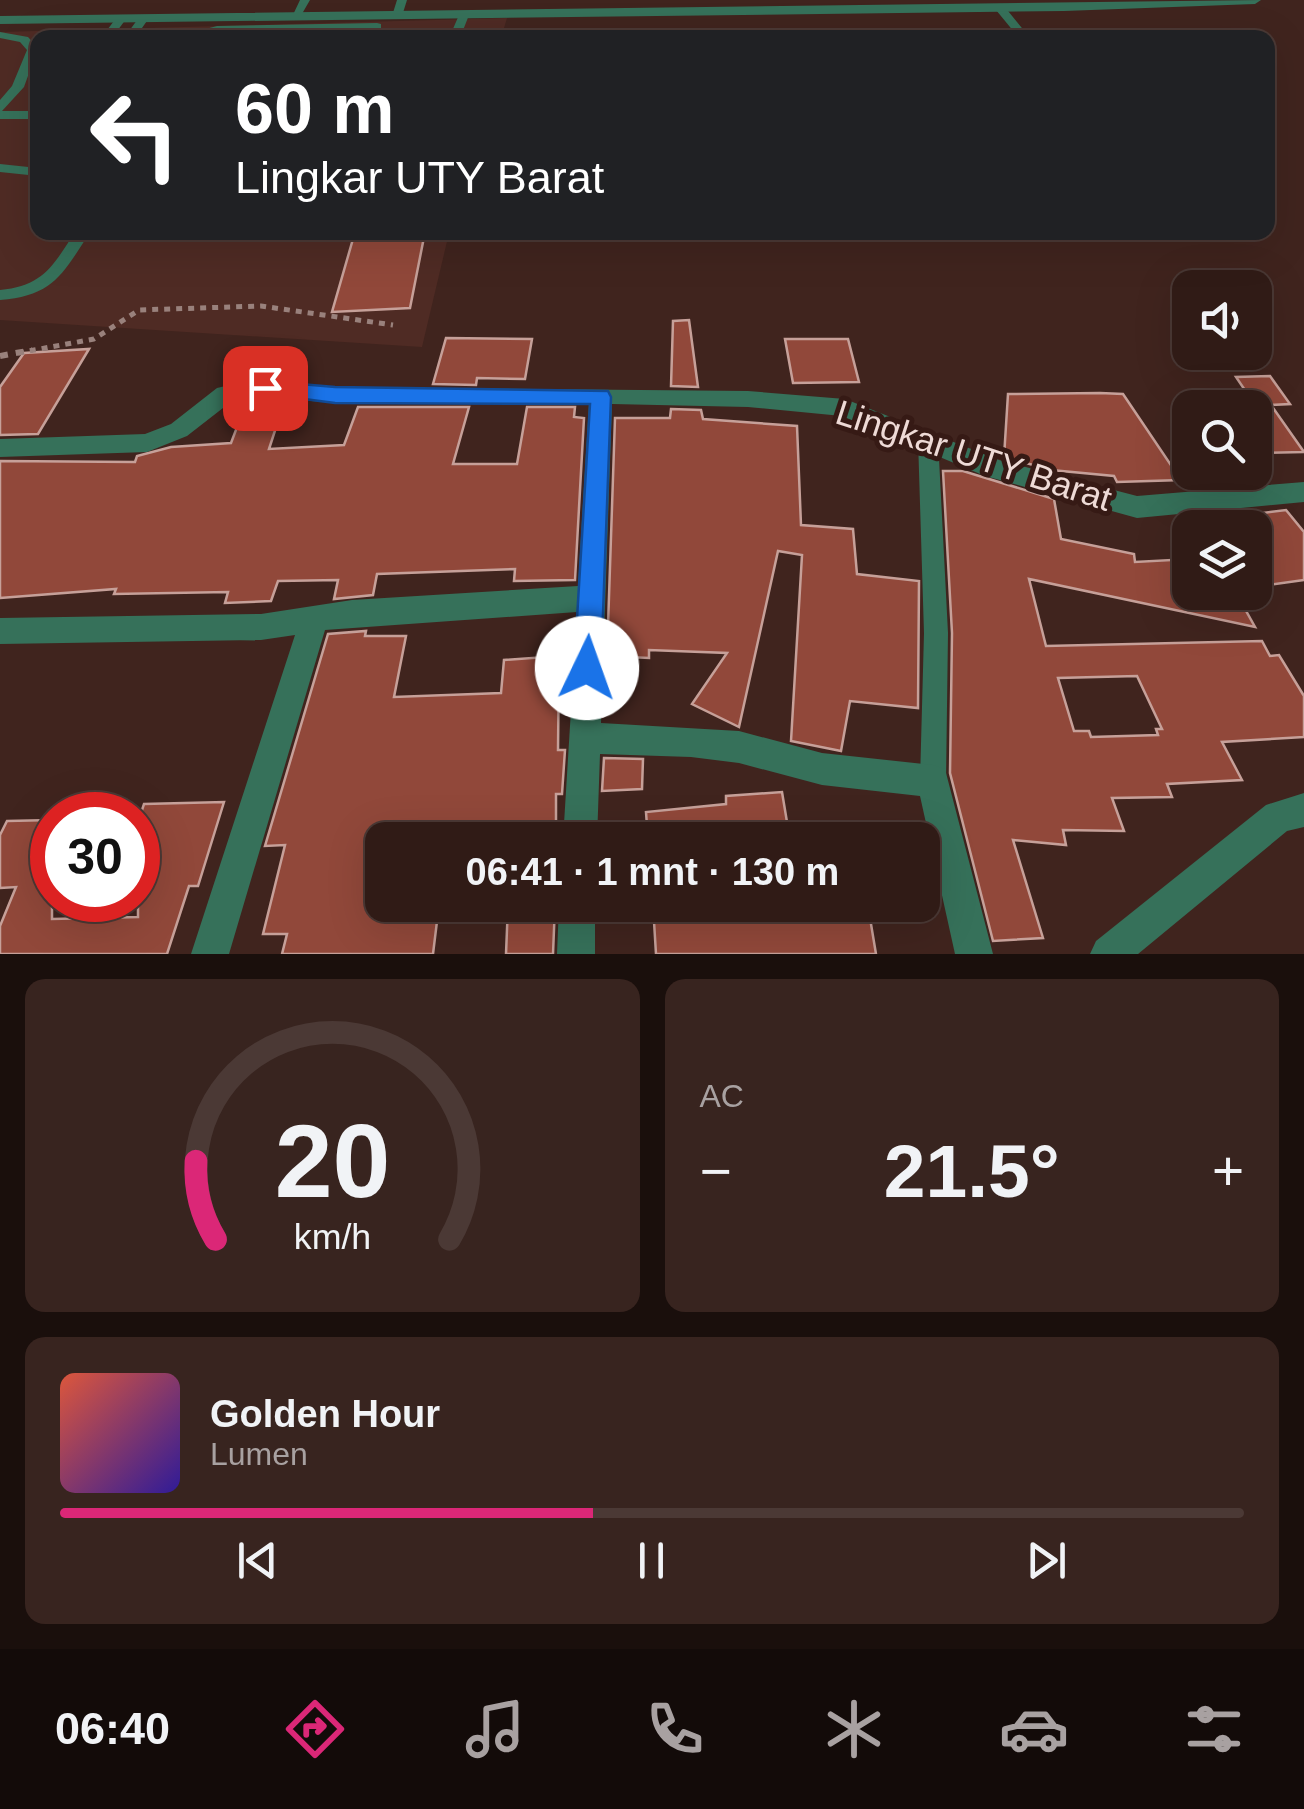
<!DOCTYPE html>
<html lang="id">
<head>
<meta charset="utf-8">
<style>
	body { margin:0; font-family:Arial,sans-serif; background:#38241f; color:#f1f3f6; height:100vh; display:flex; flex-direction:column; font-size:38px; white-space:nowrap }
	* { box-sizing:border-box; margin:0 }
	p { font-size:32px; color:#a8a1a1 }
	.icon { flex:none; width:55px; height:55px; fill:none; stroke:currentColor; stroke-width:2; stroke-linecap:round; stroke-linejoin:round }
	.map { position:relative; height:954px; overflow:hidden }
	.side { display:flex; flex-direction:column; gap:25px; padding:25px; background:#1a0f0c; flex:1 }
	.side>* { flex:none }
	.hud { position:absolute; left:30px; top:30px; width:1245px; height:210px; border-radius:20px; box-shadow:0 10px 40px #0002,0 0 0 2px #4b3935; background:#202124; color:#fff; overflow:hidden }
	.fabs { position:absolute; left:1172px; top:270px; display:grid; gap:20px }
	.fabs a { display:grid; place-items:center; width:100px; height:100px; border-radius:20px; background:#301b16; box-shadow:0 10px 40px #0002,0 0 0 2px #4b3935; font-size:50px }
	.speed { position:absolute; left:30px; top:792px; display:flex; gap:20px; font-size:50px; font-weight:700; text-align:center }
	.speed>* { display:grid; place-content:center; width:130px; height:130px; border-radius:50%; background:#301b16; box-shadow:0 10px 40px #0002,0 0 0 2px #4b3935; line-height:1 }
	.speed .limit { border:15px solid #d22; background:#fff; color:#111 }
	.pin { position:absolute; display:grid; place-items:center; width:85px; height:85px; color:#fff; margin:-42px; border-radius:20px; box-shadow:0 5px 15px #0006 }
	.me { position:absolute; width:110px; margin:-55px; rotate:3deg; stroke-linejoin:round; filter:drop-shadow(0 0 8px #0008) }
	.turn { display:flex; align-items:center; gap:35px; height:210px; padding:0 40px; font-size:45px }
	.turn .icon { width:130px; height:130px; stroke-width:2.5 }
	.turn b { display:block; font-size:70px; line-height:85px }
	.big { font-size:75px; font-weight:600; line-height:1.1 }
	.side .tile { flex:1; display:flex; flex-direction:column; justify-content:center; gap:15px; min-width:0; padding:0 35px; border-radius:20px; background:#38241f }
	.side .dial { align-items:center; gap:0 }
	.dial svg { height:260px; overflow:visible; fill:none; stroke:#4b3935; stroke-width:7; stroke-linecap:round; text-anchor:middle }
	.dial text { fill:#f1f3f6; stroke:none }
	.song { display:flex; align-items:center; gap:30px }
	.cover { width:120px; height:120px; border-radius:15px; background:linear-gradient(135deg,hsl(10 70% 55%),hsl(250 70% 35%)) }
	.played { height:10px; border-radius:5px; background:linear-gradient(90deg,#db2777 45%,#4b3935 45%) }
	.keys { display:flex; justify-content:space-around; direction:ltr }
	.heat { display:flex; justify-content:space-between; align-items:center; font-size:55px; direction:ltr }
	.side .tiles { flex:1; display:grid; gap:25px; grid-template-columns:1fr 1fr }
	.tile:last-child { grid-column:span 2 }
	.trip { position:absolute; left:365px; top:822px; width:575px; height:100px; border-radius:20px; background:#301b16; box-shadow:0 10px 40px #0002,0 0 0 2px #4b3935; font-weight:600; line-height:100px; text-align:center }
	.dock { display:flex; height:160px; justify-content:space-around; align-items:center; background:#130b09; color:#a8a1a1 }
	.dock .icon { width:70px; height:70px }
	.dock .active { color:#db2777 }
	.dock b { font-size:45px; color:#f1f3f6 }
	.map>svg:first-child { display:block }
	.built { fill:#4f2b24 }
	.building { fill:#91483a; stroke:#c6a099; stroke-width:2.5; fill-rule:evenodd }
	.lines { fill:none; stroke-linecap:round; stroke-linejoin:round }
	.path-far1 { stroke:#99817c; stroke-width:5; stroke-dasharray:6 6; stroke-linecap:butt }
	.path { stroke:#99817c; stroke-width:6; stroke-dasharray:8 8; stroke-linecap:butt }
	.service { fill:#36715a; fill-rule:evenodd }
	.minor { fill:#36715a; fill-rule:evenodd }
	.route { fill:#1a73e8; stroke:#114b97; stroke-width:2.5 }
	.labels { text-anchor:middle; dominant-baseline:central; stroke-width:10; stroke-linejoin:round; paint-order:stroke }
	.street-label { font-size:35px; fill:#eedad6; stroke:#361a15 }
</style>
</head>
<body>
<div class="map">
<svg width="1304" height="954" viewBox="0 0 1304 954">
	<rect width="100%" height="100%" fill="#40241e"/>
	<path class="built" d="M507,18L501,38H38V232L449,233L422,347L0,320V32Z"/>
	<path class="building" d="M355,232H425L410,308L332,312Z
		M689,320L698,387L671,386L673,321Z
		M446,338L532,339L525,379L477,378L476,385L433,384Z
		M785,339H848L859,382L793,383Z
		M89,349L38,434L0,435V387L24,353Z
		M263,357H299L292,380L256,377Z
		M1270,376L1290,404L1271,405L1304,452L1255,453V405L1236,377Z
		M1100,393L1123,394L1181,480L1117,482L1114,476L1051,470L1004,457L1008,394Z
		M251,400L284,403L269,449L344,445L358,407H469L453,464H517L527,407H575L574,417L584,418L575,580L514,581L515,569L377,574L373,595L334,599L338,580L278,581L271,601L225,603L228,592L114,594L116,589L0,598V461L135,462L137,456L171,447L231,443L247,401Z
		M671,409L701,410L703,419L797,426L801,525L853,529L857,574L919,581L918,708L850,701L841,751L791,741L802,555L778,551L739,727L692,704L727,653L649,650V658L607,656L615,418H670Z
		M943,471H963L1054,499L1061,539L1134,554L1135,562L1190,559V592L1236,593L1255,627L1029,579L1046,646L1262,641L1270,656L1279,655L1304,696V737L1222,742L1242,780L1167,784L1172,797L1112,798L1124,831L1063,830L1066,845L1013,840L1043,938L993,941L950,773L952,633ZM1137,676L1162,729H1156L1158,735L1091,737L1089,731H1074L1058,678Z
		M1286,510L1304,532V580L1255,587V514Z
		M366,631L365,636H406L394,697L501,693L504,660L559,656L558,750H565L562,794H556V840H382V905H439L433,954H282L287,934H263L285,845L265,846L328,634Z
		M604,758L643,759L642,789L602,791Z
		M782,792L790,840H648L646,812L726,804V796Z
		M224,802L198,886H189L167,954H0V926L16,887L0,888V835L7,821L52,820V919L138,917V822L144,804Z
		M508,905H555L553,954H506Z
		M653,905H813L814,915L869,912L876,954H656Z"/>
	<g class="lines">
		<path class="path-far1" d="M18,353L94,339L139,310L261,306L393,325"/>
		<path class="path" d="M0,356L32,350"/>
		<path class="service" d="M300,0H310L299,19H291Z
			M397,0H407L402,16L397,19L392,16Z
			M996,6H1004L1030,38H1019L996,10Z
			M464,12L469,15L460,38H449L459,15Z
			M140,16L149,18L135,38H124Z
			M117,17L126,19L112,38H101Z
			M377,23L381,24V28L217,32L193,38H171L217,26Z
			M0,32L28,37L38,48L24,87L2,111H38V119H0V100L12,86L27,50L20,42L0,38Z
			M0,164L38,168V176L0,172Z
			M75,232H90C63,274 53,296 0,300V290C43,286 53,266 75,232Z
			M928,432L938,439L948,633L946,781L942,790L933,794L924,790L920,781L924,633L918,439Z"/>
		<path class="minor" d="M1261,0L1255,4L1064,11L0,24V16Z
			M251,380L335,387L748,391L845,399L999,460L1137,496L1304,482V502L1137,518L985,476L842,416L748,407L612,404L601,723L739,731L822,753L933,765L945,769L993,954H955L920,796L822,785L739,763L691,757L600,754L597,840H563L577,612L325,630L229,954H191L295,635L261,640L0,644V618L261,614L352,600L578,586L589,403H335L251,396L232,401L187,436L147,452L0,457V439L145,434L171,424L217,388Z
			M1304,793V827L1287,831L1138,954H1090L1096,941L1266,805Z
			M559,905H595V954H557Z"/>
	</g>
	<path class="route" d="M265,381L335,387L608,391L611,397L601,668L597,677L587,681L578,677L574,668L590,404L335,403L258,393L255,388Z"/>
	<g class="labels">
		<g class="street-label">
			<text transform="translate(974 455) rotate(18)">Lingkar UTY Barat</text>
		</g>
	</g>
</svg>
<div class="fabs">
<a><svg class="icon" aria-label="sound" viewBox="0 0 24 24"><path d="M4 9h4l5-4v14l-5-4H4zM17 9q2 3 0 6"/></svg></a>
<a><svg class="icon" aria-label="search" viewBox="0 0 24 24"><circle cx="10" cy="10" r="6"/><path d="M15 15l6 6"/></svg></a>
<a><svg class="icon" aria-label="layers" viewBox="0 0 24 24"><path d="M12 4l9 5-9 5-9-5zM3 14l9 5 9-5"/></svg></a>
</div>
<div class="speed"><div class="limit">30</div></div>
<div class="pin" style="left:265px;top:388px;background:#d93025"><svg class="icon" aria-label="arrive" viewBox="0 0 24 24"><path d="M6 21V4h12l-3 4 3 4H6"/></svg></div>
<svg class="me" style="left:587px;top:668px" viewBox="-20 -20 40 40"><circle r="19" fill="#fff"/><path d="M0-13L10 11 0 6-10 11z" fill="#1a73e8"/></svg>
<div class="trip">06:41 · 1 mnt · 130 m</div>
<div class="hud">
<div class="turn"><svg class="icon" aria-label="left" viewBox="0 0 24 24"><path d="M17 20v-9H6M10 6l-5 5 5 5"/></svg><div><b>60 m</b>Lingkar UTY Barat</div></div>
</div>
</div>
<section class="side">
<div class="tiles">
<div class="tile dial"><svg viewBox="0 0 100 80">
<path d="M14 69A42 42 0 1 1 86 69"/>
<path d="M14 69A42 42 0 0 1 8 45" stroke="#db2777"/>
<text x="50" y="56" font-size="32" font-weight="700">20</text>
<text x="50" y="72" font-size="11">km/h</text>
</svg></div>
<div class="tile"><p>AC</p>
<div class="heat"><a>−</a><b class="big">21.5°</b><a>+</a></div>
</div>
<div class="tile">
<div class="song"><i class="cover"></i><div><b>Golden Hour</b><p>Lumen</p></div></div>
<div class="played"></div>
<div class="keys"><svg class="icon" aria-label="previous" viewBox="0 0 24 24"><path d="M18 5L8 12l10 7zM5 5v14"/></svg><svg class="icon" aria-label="pause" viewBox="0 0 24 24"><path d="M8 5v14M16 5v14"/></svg><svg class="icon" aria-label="next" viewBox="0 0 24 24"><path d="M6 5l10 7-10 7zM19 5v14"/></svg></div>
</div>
</div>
</section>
<nav class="dock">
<b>06:40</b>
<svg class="icon active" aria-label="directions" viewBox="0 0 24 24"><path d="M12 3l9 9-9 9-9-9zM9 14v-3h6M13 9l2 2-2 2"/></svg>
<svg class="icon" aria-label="music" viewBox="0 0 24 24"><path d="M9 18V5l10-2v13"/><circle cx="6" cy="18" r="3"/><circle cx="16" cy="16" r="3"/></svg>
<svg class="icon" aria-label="phone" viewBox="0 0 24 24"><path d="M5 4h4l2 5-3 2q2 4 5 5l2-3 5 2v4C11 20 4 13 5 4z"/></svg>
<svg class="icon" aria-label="climate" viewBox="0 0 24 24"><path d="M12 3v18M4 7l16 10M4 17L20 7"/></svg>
<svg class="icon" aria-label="car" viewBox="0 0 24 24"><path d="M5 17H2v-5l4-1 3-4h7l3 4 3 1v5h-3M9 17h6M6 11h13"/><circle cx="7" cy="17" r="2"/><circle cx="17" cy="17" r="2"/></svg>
<svg class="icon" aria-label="filters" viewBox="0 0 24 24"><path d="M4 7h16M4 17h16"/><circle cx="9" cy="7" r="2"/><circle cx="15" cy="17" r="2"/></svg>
</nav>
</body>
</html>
